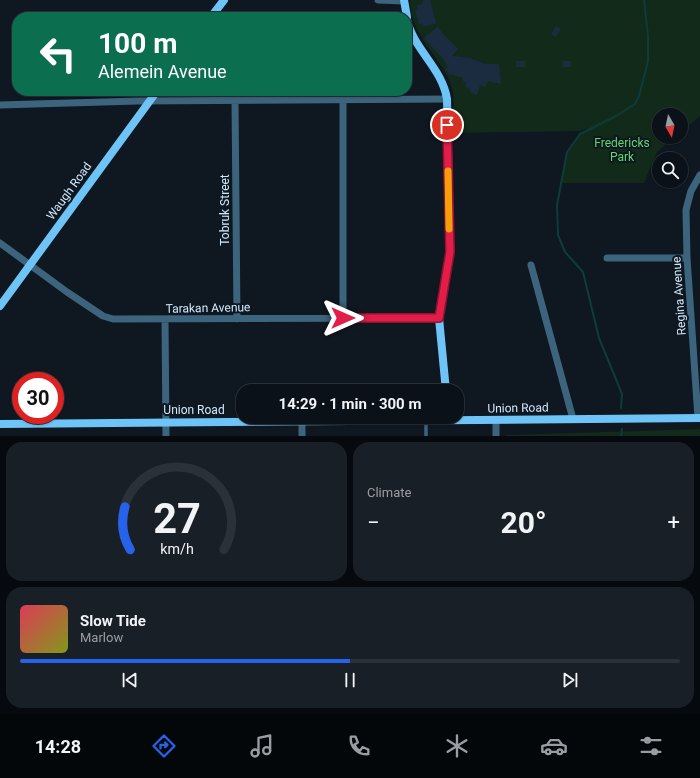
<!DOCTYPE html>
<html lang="en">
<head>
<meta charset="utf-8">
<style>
	body { margin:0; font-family:Roboto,sans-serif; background:#191f26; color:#f1f3f6; height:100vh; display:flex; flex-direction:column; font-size:15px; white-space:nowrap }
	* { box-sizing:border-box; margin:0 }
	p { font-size:13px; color:#9a9da2 }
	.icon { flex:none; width:22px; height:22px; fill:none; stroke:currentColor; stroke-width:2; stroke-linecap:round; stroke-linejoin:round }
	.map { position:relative; height:436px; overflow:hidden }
	.panel { display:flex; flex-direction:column; gap:6px; padding:6px; background:#06090e; flex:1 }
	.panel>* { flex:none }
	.hud { position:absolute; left:12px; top:12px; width:400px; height:84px; border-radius:16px; box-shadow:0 1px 3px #0004,0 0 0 1px #2b3138; background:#0b6e4f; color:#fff; overflow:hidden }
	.needle { width:26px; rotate:171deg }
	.controls { position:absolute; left:652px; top:108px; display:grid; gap:8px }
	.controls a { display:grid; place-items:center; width:36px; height:36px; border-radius:50%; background:#0b1119; box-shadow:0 1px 3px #0004,0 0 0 1px #2b3138; font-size:20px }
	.speed { position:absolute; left:12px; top:372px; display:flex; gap:8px; font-size:20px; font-weight:700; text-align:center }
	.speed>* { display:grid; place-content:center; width:52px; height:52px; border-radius:50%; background:#0b1119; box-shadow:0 1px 3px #0004,0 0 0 1px #2b3138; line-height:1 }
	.speed .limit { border:6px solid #d22; background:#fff; color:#111 }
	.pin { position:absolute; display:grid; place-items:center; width:34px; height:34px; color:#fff; margin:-17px; border:2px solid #fff; border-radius:50%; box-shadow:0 1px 4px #0007 }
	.me { position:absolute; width:44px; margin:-22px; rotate:90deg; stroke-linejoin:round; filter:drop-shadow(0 0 3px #0008) }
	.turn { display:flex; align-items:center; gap:14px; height:84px; padding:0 20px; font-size:18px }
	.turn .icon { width:52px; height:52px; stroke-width:2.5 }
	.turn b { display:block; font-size:28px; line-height:34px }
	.big { font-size:30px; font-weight:700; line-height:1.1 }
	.panel .tile { flex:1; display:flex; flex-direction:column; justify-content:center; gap:6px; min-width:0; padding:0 14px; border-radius:16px; background:#191f26 }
	.panel .dial { align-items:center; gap:0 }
	.dial svg { height:104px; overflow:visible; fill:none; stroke:#2b3138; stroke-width:7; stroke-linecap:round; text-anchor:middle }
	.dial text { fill:#f1f3f6; stroke:none }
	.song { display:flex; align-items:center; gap:12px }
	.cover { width:48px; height:48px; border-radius:6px; background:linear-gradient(135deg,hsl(350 70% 55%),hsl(70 70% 35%)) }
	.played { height:4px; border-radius:2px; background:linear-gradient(90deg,#2563eb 50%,#2b3138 50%) }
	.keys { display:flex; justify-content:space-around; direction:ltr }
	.heat { display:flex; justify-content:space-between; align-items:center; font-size:22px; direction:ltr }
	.panel .tiles { flex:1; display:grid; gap:6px; grid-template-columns:1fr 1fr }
	.tile:last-child { grid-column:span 2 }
	.trip { position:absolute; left:236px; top:384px; width:228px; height:40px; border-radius:16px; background:#0b1119; box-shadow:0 1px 3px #0004,0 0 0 1px #2b3138; font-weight:700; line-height:40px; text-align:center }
	.menu { display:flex; height:64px; justify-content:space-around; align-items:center; background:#04070a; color:#9a9da2 }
	.menu .icon { width:28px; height:28px }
	.menu .on { color:#2563eb }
	.menu b { font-size:18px; color:#f1f3f6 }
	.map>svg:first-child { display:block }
	.green { fill:#122a19 }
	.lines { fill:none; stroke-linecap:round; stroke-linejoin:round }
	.stream { stroke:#0c3c3b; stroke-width:2 }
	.building { fill:#1c2c40 }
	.lane { stroke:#3c647d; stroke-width:3.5 }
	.street { stroke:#3c647d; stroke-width:7 }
	.secondary { stroke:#6ec4f6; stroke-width:8 }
	.route-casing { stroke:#92132f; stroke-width:10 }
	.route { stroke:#e11d48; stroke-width:7 }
	.slow { stroke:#f59e0b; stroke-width:7 }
	.labels { text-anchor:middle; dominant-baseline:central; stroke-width:4; stroke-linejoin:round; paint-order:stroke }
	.park-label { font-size:12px; fill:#62d76d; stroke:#0f1721 }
	.street-label { font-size:12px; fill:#d1e8fc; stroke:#0f1721 }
</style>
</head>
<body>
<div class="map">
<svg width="700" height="436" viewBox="0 0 700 436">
	<rect width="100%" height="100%" fill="#0f1721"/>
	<path class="green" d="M410,0H700V116L681,132V115H659V137H675L657,152L644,183H560L567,152L580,134L593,127L580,131L452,133C452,120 455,105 453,92C447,60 410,40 410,0Z
		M700,429V436H506V435Z"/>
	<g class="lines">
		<path class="stream" d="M621,408L622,394L599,338L583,272L565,252L558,235L557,205L567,152L580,134L616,116L635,104L639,96L648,61V36L644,0
			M621,436L622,429"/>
	</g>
	<path class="building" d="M423,0H430L436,23L423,27L422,23L419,24L415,10L418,9L417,5L422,4Z
		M438,26L442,33L458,49L452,56L470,58L485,64H499L501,84L488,81L485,87L480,85L477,95L470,92V89L465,87L466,82L463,81V78L449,74L445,69L448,67L444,60L424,38Z
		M556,26L561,29L556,37L551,34Z
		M516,61H525V67H516Z
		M563,61H571V67H563Z"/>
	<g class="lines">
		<path class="lane" d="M426,421V436"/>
		<path class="street" d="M378,0L404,1
			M235,100L237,319
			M343,100V318
			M0,105L138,101L447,99
			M0,243L67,292L103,316L113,319L439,318
			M607,258H687
			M531,265L573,419
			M165,319L166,436
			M698,418L687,258L686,210L691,191L700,175
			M302,422V436
			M496,436V420"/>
		<path class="secondary" d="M404,0L407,17
			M211,17L224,0
			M407,20C414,50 442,68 447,99L450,252L439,318L446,391
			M0,306L157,91
			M0,424L700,418"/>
	</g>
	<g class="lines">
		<defs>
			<path id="route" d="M343,318H439L450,252L447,125"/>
		</defs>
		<use href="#route" class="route-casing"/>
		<use href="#route" class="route"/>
		<path class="slow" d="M448,171L449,229"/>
	</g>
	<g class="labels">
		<g class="park-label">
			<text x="622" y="143">Fredericks<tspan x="622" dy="14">Park</tspan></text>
		</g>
		<g class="street-label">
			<text transform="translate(69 191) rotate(-54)">Waugh Road</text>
			<text transform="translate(225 210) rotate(-90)">Tobruk Street</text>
			<text transform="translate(679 296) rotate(-94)">Regina Avenue</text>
			<text transform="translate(208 308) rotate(-1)">Tarakan Avenue</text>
			<text transform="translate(518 408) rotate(-1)">Union Road</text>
			<text x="194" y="410">Union Road</text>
		</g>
	</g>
</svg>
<div class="controls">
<a><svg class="needle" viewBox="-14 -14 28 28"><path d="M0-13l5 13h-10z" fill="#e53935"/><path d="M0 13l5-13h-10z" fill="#9a9da2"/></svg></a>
<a><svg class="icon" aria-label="search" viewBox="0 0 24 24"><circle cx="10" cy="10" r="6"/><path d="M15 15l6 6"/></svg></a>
</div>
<div class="speed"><div class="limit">30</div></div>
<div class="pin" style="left:447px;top:125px;background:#d93025"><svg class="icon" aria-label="arrive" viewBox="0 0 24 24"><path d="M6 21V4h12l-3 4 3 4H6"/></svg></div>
<svg class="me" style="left:343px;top:318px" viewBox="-20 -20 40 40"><path d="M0-17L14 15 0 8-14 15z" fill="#e11d48" stroke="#fff" stroke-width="4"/></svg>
<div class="trip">14:29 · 1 min · 300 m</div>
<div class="hud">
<div class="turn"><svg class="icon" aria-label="left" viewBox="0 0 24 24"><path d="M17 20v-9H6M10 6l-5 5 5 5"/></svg><div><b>100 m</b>Alemein Avenue</div></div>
</div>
</div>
<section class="panel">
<div class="tiles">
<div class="tile dial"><svg viewBox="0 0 100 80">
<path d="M14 69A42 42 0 1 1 86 69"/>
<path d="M14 69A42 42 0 0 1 10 36" stroke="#2563eb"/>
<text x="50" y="56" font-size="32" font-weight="700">27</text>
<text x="50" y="72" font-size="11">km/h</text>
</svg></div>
<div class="tile"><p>Climate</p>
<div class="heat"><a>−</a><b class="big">20°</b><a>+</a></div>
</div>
<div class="tile">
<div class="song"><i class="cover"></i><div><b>Slow Tide</b><p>Marlow</p></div></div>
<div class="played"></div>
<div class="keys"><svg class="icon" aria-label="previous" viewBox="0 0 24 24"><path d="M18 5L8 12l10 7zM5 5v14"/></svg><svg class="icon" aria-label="pause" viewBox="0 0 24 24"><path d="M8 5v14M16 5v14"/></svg><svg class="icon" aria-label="next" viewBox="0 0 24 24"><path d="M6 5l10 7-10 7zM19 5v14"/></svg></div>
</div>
</div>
</section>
<nav class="menu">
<b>14:28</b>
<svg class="icon on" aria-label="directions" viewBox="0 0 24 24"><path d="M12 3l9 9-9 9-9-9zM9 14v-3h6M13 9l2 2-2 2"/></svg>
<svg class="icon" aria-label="music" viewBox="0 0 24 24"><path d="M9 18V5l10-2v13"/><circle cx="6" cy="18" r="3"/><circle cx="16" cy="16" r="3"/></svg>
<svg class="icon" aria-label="phone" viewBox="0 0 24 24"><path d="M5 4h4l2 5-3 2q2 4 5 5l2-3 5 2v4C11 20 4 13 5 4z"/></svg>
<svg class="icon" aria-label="climate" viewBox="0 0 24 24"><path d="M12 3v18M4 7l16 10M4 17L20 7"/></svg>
<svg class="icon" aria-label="car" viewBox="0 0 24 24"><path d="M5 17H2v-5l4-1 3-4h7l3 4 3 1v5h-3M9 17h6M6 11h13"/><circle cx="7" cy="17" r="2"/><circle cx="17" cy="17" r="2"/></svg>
<svg class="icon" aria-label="filters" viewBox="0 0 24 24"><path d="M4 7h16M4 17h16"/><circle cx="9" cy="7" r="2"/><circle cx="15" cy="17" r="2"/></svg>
</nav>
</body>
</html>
